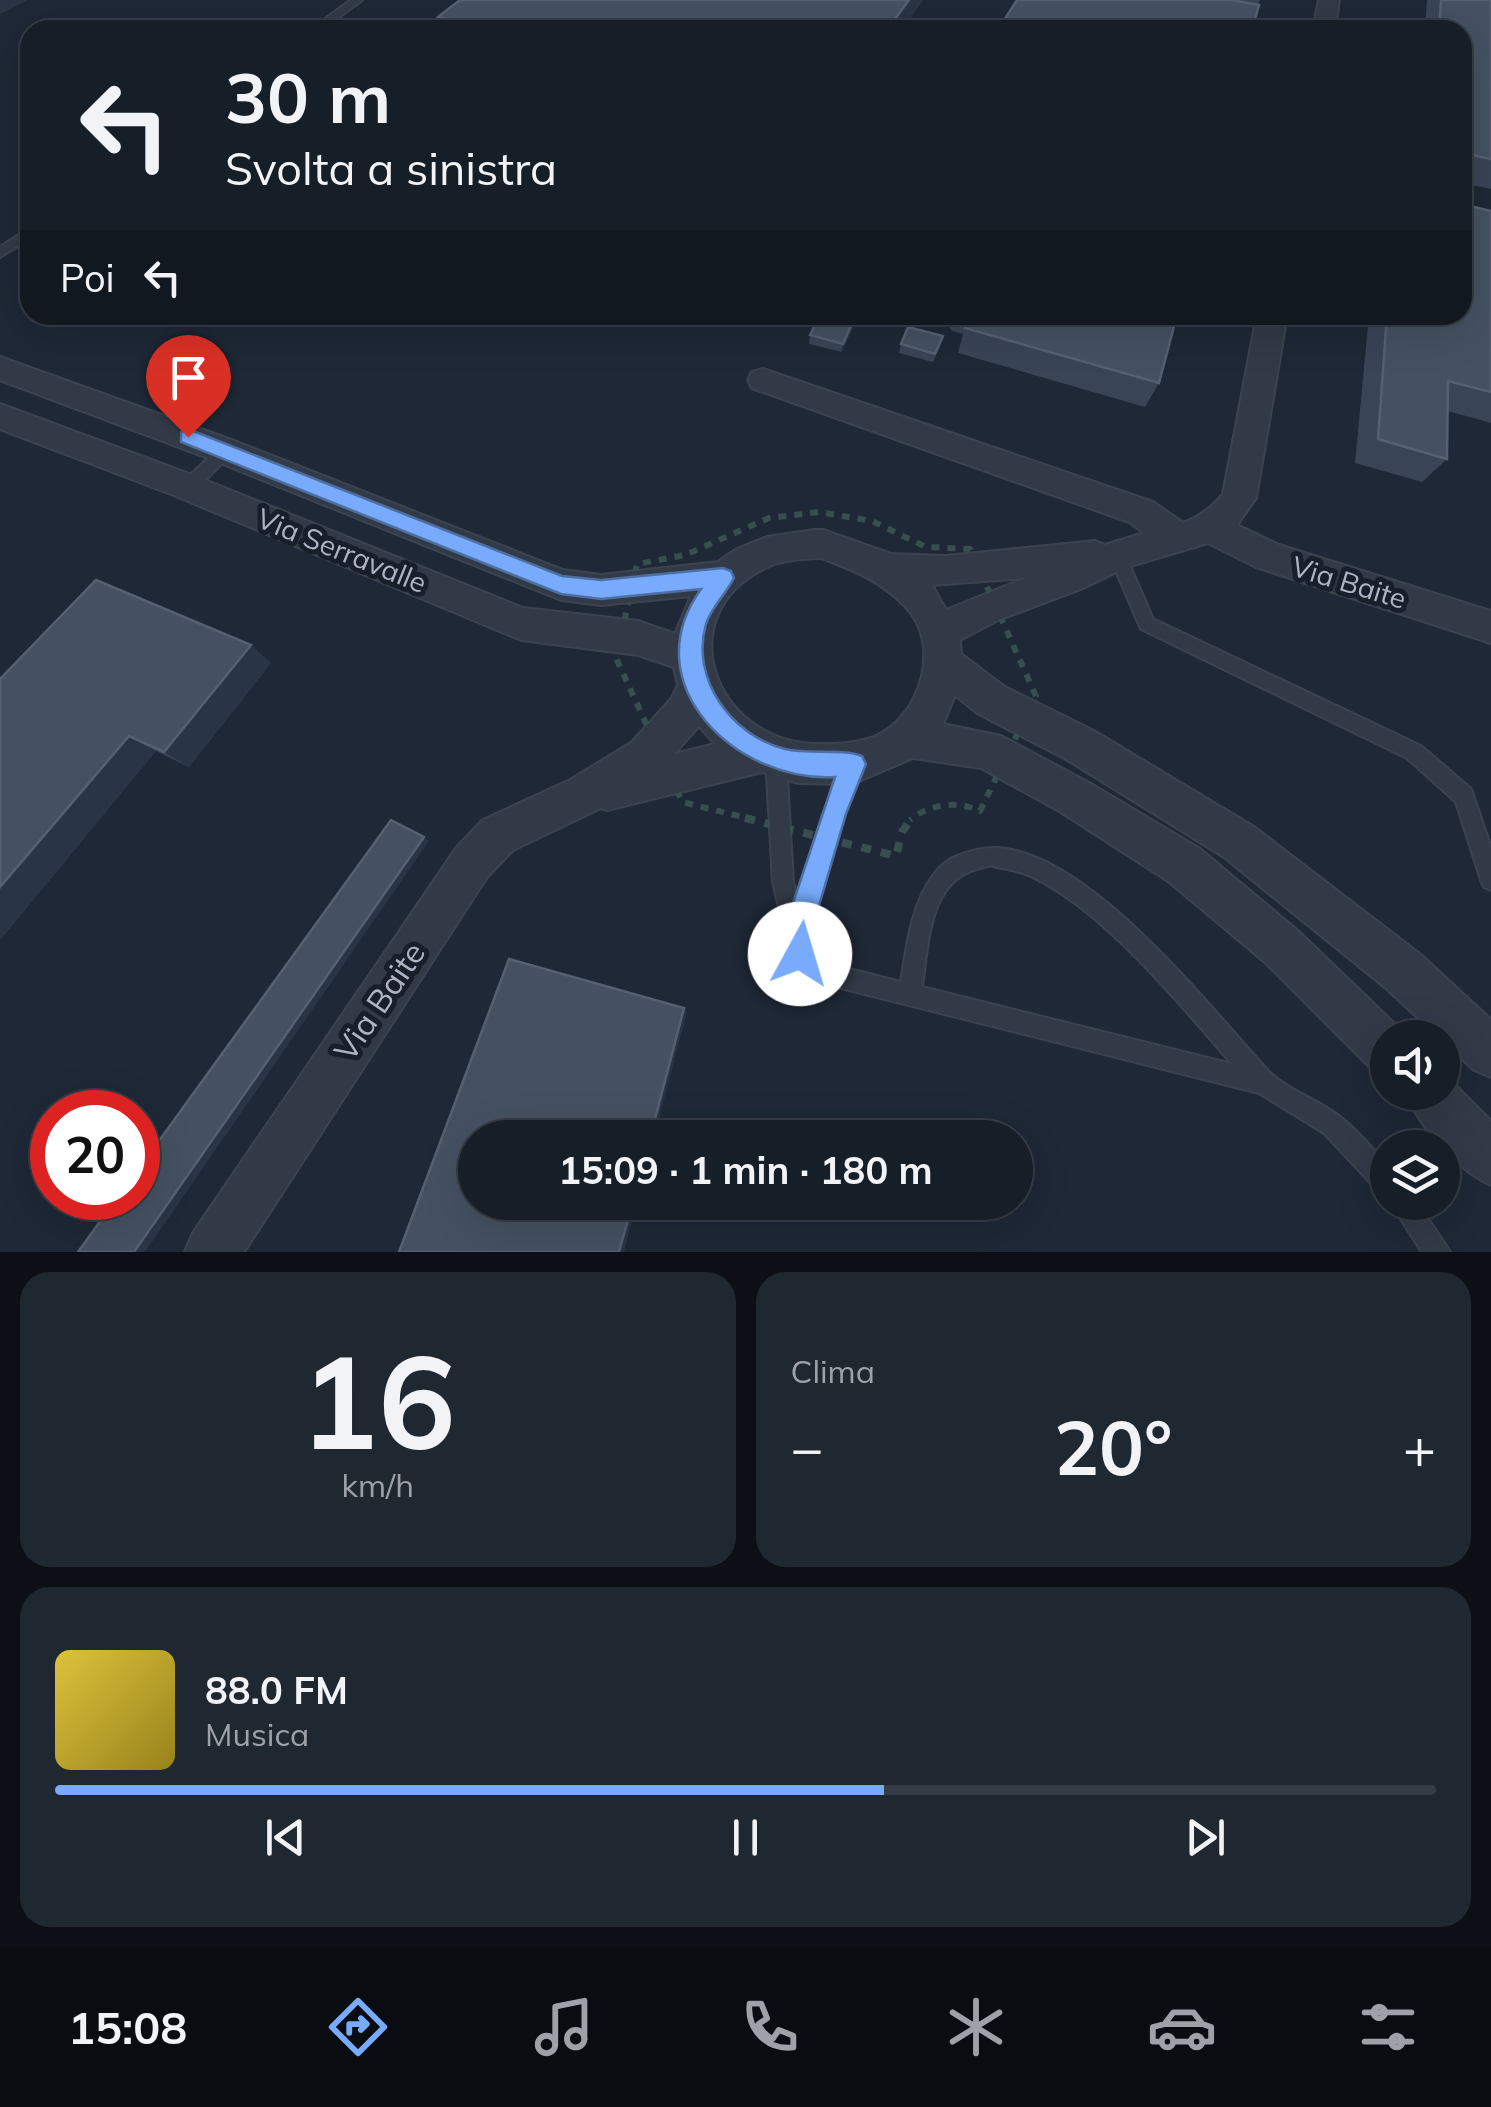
<!DOCTYPE html>
<html lang="it">
<head>
<meta charset="utf-8">
<style>
	body { margin:0; font-family:Mulish,sans-serif; background:#1f2730; color:#f1f3f6; height:100vh; display:flex; flex-direction:column; font-size:38px; white-space:nowrap }
	* { box-sizing:border-box; margin:0 }
	p { font-size:32px; color:#9ea2a8 }
	.icon { flex:none; width:55px; height:55px; fill:none; stroke:currentColor; stroke-width:2; stroke-linecap:round; stroke-linejoin:round }
	.map { position:relative; height:1252px; overflow:hidden }
	.panel { display:flex; flex-direction:column; gap:20px; padding:20px; background:#0c1016; flex:1 }
	.panel>* { flex:none }
	.banner { position:absolute; left:20px; top:20px; width:1452px; height:305px; border-radius:30px; box-shadow:0 10px 40px #0002,0 0 0 2px #353c45; background:#161e28; color:#f1f3f6; overflow:hidden }
	.buttons { position:absolute; left:1370px; top:1020px; display:grid; gap:20px }
	.buttons a { display:grid; place-items:center; width:90px; height:90px; border-radius:50%; background:#161e28; box-shadow:0 10px 40px #0002,0 0 0 2px #353c45; font-size:50px }
	.speed { position:absolute; left:30px; top:1090px; display:flex; gap:20px; font-size:50px; font-weight:700; text-align:center }
	.speed>* { display:grid; place-content:center; width:130px; height:130px; border-radius:50%; background:#161e28; box-shadow:0 10px 40px #0002,0 0 0 2px #353c45; line-height:1 }
	.speed .limit { border:15px solid #d22; background:#fff; color:#111 }
	.pin { position:absolute; display:grid; place-items:center; width:85px; height:85px; color:#fff; margin:-102px -42px; border-radius:50% 50% 50% 0; rotate:-45deg; box-shadow:0 0 10px #0007 }
	.pin .icon { rotate:45deg }
	.me { position:absolute; width:110px; margin:-55px; rotate:6deg; stroke-linejoin:round; filter:drop-shadow(0 0 8px #0008) }
	.turn { display:flex; align-items:center; gap:35px; height:210px; padding:0 40px; font-size:45px }
	.turn .icon { width:130px; height:130px; stroke-width:2.5 }
	.turn b { display:block; font-size:70px; line-height:85px }
	.then { display:flex; align-items:center; height:95px; padding:0 40px; background:#0003; gap:20px; font-size:38px }
	.big { font-size:75px; font-weight:700; line-height:1.1 }
	.panel .tile { flex:1; display:flex; flex-direction:column; justify-content:center; gap:15px; min-width:0; padding:0 35px; border-radius:30px; background:#1f2730 }
	.panel .dial { align-items:center; gap:0 }
	.dial b { font-size:130px; line-height:1 }
	.song { display:flex; align-items:center; gap:30px }
	.cover { width:120px; height:120px; border-radius:15px; background:linear-gradient(135deg,hsl(50 70% 55%),hsl(50 70% 35%)) }
	.played { height:10px; border-radius:5px; background:linear-gradient(90deg,#78abfc 60%,#353c45 60%) }
	.keys { display:flex; justify-content:space-around; direction:ltr }
	.heat { display:flex; justify-content:space-between; align-items:center; font-size:55px; direction:ltr }
	.panel .tiles { flex:1; display:grid; gap:20px; grid-template-columns:1fr 1fr }
	.tile:last-child { grid-column:span 2 }
	.trip { position:absolute; left:458px; top:1120px; width:575px; height:100px; border-radius:50px; background:#161e28; box-shadow:0 10px 40px #0002,0 0 0 2px #353c45; font-weight:700; line-height:100px; text-align:center }
	.menu { display:flex; height:160px; justify-content:space-around; align-items:center; background:#090c10; color:#9ea2a8 }
	.menu .icon { width:70px; height:70px }
	.menu .active { color:#78abfc }
	.menu b { font-size:45px; color:#f1f3f6 }
	.map>svg:first-child { display:block }
	.lines { fill:none; stroke-linecap:round; stroke-linejoin:round }
	.lane-casing { stroke:#3b4350; stroke-width:4 }
	.street-casing { stroke:#3b4350; stroke-width:4 }
	.path-far1 { stroke:#384e50; stroke-width:6; stroke-dasharray:8 8; stroke-linecap:butt }
	.path { stroke:#384e50; stroke-width:8; stroke-dasharray:10 10; stroke-linecap:butt }
	.lane { fill:#313a46; fill-rule:evenodd }
	.street { fill:#313a46; fill-rule:evenodd }
	.wall { fill:#394455 }
	.shaded-wall { fill:#293444 }
	.building { fill:#455161; stroke:#556071; stroke-width:2.5 }
	.route { fill:#78abfc; stroke:#4e6fa4; stroke-width:2.5 }
	.labels { text-anchor:middle; dominant-baseline:central; stroke-width:10; stroke-linejoin:round; paint-order:stroke }
	.street-label { font-size:28px; fill:#abb5c4; stroke:#171f2b }
	.near-street-label { font-size:32px; fill:#abb5c4; stroke:#171f2b }
</style>
</head>
<body>
<div class="map">
<svg width="1491" height="1252" viewBox="0 0 1491 1252">
	<rect width="100%" height="100%" fill="#1e2836"/>
	<g class="lines">
		<defs>
			<path id="lane" d="M351,0H362L322,30H310Z
				M30,228V238L0,257V247Z
				M225,445L233,451L230,455L194,491H182L180,487L182,483L220,447Z
				M1117,548L1123,550L1153,619L1421,746L1471,789L1491,848V890L1484,887L1481,880L1456,802L1407,758L1141,629L1109,555Z
				M776,750L783,753L786,759L793,882L798,897L823,814L846,758L853,755L860,758L863,764L843,814L808,933L810,948L830,964L901,982C907,945 911,904 935,873C945,860 957,855 973,851C1067,822 1211,1009 1268,1071C1287,1090 1317,1099 1339,1116C1357,1129 1372,1149 1388,1165V1195L1379,1192L1324,1133L1259,1093L817,982L792,962L773,882L766,759L769,753ZM991,865C1003,869 1017,870 1028,875C1100,906 1181,1005 1232,1064L922,987C927,953 928,897 961,876C969,870 982,868 991,865Z
				M1390,1202H1417L1450,1252H1422Z"/>
			<path id="street" d="M1319,0H1339L1335,30H1313Z
				M1257,315H1287L1256,498L1237,525L1279,545L1491,611V643L1256,567L1208,543L1127,567L1081,589L998,620L960,640L961,654L1005,687L1094,731L1254,827L1421,955L1491,1020V1077L1474,1070L1387,989L1224,857L1066,759L977,713L955,695L943,724L1001,736L1091,784L1200,849L1298,931L1405,1034L1407,1038H1388V1075L1371,1068L1266,963L1168,881L1061,812L981,768L913,758L852,784L798,783L762,772L607,810L601,808L513,850L487,877L244,1252H185L193,1233L457,847L483,820L570,780L631,743L672,698L678,685L674,667L638,655L521,640L176,496L0,429V404L200,478L523,608L638,621L675,634L691,596L601,605L561,600L213,460L0,380V357L237,442L563,570L601,575L718,562L737,549L767,537L814,530H823L891,554L946,556L1095,541L1105,545L1144,533L1129,522L752,388L748,380L752,372L763,369L1153,502L1183,523C1199,517 1212,508 1223,494ZM822,558C855,571 881,581 906,607C942,645 921,716 876,736C855,744 838,744 817,744C712,742 666,611 770,566C785,559 805,559 822,558ZM1026,578L946,610L932,585ZM699,726L715,744L674,754Z
				M1442,1072L1491,1121V1185C1458,1171 1419,1126 1405,1092H1442Z"/>
		</defs>
		<use href="#lane" class="lane-casing"/>
		<use href="#street" class="street-casing"/>
		<path class="path-far1" d="M755,820L682,802L616,658L637,564L685,555L769,518L819,512L872,521L926,547L970,549L1036,696L980,811C956,800 930,804 910,820"/>
		<path class="path" d="M745,818L896,856L902,832L912,818"/>
		<use href="#lane" class="lane"/>
		<use href="#street" class="street"/>
	</g>
	<path class="wall" d="M923,0L902,30H442L438,17Z
		M1238,0H1260L1258,4Z
		M1427,0H1491V189L1462,183V30H1425Z
		M1001,25L1252,30H1000Z
		M1491,211V423L1448,411L1447,459L1422,482L1355,463L1369,315H1462Z
		M941,315H1177L1159,383L1145,407L958,353L963,334L952,331Z
		M853,328L841,352L809,344L810,335Z
		M901,344L940,345L933,362L899,353Z
		M251,645L271,663L189,767L156,751L0,940V679Z"/>
	<path class="shaded-wall" d="M0,0H28L0,14Z
		M909,0H923L902,30H887Z
		M854,319L853,328L841,352L843,344Z
		M251,645L271,663L189,767L164,752Z
		M129,736L156,751L0,940V887Z
		M424,837L429,841L145,1252H134Z
		M684,1008L687,1012L654,1138H650Z
		M633,1202H637L624,1252H619Z"/>
	<path class="building" d="M460,0H909L887,30H450L459,22L438,17Z
		M1017,0H1232L1259,5L1252,30H1024L1001,25Z
		M1441,0H1491V159L1462,153V30H1439Z
		M1462,204L1491,211V392L1448,381L1447,459L1378,439L1387,315H1462Z
		M820,315H838L854,319L843,344L810,335Z
		M970,315H1177L1159,383L965,328Z
		M908,327L943,336L935,354L901,344Z
		M96,580L251,645L164,752L129,736L0,887V679Z
		M391,820L424,837L134,1252H78L117,1198H138V1170Z
		M509,959L684,1008L650,1138H475V1202H633L619,1252H399Z"/>
	<path class="route" d="M188,429L562,576L601,580L723,568L731,571L734,578C726,594 712,606 706,624C690,679 732,736 785,749C810,755 841,748 862,756L866,764L846,814L811,933L814,954L810,964L800,968L790,964L783,933L835,777C738,783 632,685 701,589L601,599L561,594L181,442V432Z"/>
	<g class="labels">
		<g class="street-label">
			<text transform="translate(342 550) rotate(22)">Via Serravalle</text>
			<text transform="translate(1349 582) rotate(17)">Via Baite</text>
		</g>
		<g class="near-street-label">
			<text transform="translate(379 1001) rotate(-56)">Via Baite</text>
		</g>
	</g>
</svg>
<div class="buttons">
<a><svg class="icon" aria-label="sound" viewBox="0 0 24 24"><path d="M4 9h4l5-4v14l-5-4H4zM17 9q2 3 0 6"/></svg></a>
<a><svg class="icon" aria-label="layers" viewBox="0 0 24 24"><path d="M12 4l9 5-9 5-9-5zM3 14l9 5 9-5"/></svg></a>
</div>
<div class="speed"><div class="limit">20</div></div>
<div class="pin" style="left:188px;top:437px;background:#d93025"><svg class="icon" aria-label="arrive" viewBox="0 0 24 24"><path d="M6 21V4h12l-3 4 3 4H6"/></svg></div>
<svg class="me" style="left:800px;top:954px" viewBox="-20 -20 40 40"><circle r="19" fill="#fff"/><path d="M0-13L10 11 0 6-10 11z" fill="#78abfc"/></svg>
<div class="trip">15:09 · 1 min · 180 m</div>
<div class="banner">
<div class="turn"><svg class="icon" aria-label="left" viewBox="0 0 24 24"><path d="M17 20v-9H6M10 6l-5 5 5 5"/></svg><div><b>30 m</b>Svolta a sinistra</div></div>
<div class="then">Poi<svg class="icon" aria-label="left" viewBox="0 0 24 24"><path d="M17 20v-9H6M10 6l-5 5 5 5"/></svg></div>
</div>
</div>
<section class="panel">
<div class="tiles">
<div class="tile dial"><b>16</b><p>km/h</p></div>
<div class="tile"><p>Clima</p>
<div class="heat"><a>−</a><b class="big">20°</b><a>+</a></div>
</div>
<div class="tile">
<div class="song"><i class="cover"></i><div><b>88.0 FM</b><p>Musica</p></div></div>
<div class="played"></div>
<div class="keys"><svg class="icon" aria-label="previous" viewBox="0 0 24 24"><path d="M18 5L8 12l10 7zM5 5v14"/></svg><svg class="icon" aria-label="pause" viewBox="0 0 24 24"><path d="M8 5v14M16 5v14"/></svg><svg class="icon" aria-label="next" viewBox="0 0 24 24"><path d="M6 5l10 7-10 7zM19 5v14"/></svg></div>
</div>
</div>
</section>
<nav class="menu">
<b>15:08</b>
<svg class="icon active" aria-label="directions" viewBox="0 0 24 24"><path d="M12 3l9 9-9 9-9-9zM9 14v-3h6M13 9l2 2-2 2"/></svg>
<svg class="icon" aria-label="music" viewBox="0 0 24 24"><path d="M9 18V5l10-2v13"/><circle cx="6" cy="18" r="3"/><circle cx="16" cy="16" r="3"/></svg>
<svg class="icon" aria-label="phone" viewBox="0 0 24 24"><path d="M5 4h4l2 5-3 2q2 4 5 5l2-3 5 2v4C11 20 4 13 5 4z"/></svg>
<svg class="icon" aria-label="climate" viewBox="0 0 24 24"><path d="M12 3v18M4 7l16 10M4 17L20 7"/></svg>
<svg class="icon" aria-label="car" viewBox="0 0 24 24"><path d="M5 17H2v-5l4-1 3-4h7l3 4 3 1v5h-3M9 17h6M6 11h13"/><circle cx="7" cy="17" r="2"/><circle cx="17" cy="17" r="2"/></svg>
<svg class="icon" aria-label="filters" viewBox="0 0 24 24"><path d="M4 7h16M4 17h16"/><circle cx="9" cy="7" r="2"/><circle cx="15" cy="17" r="2"/></svg>
</nav>
</body>
</html>
